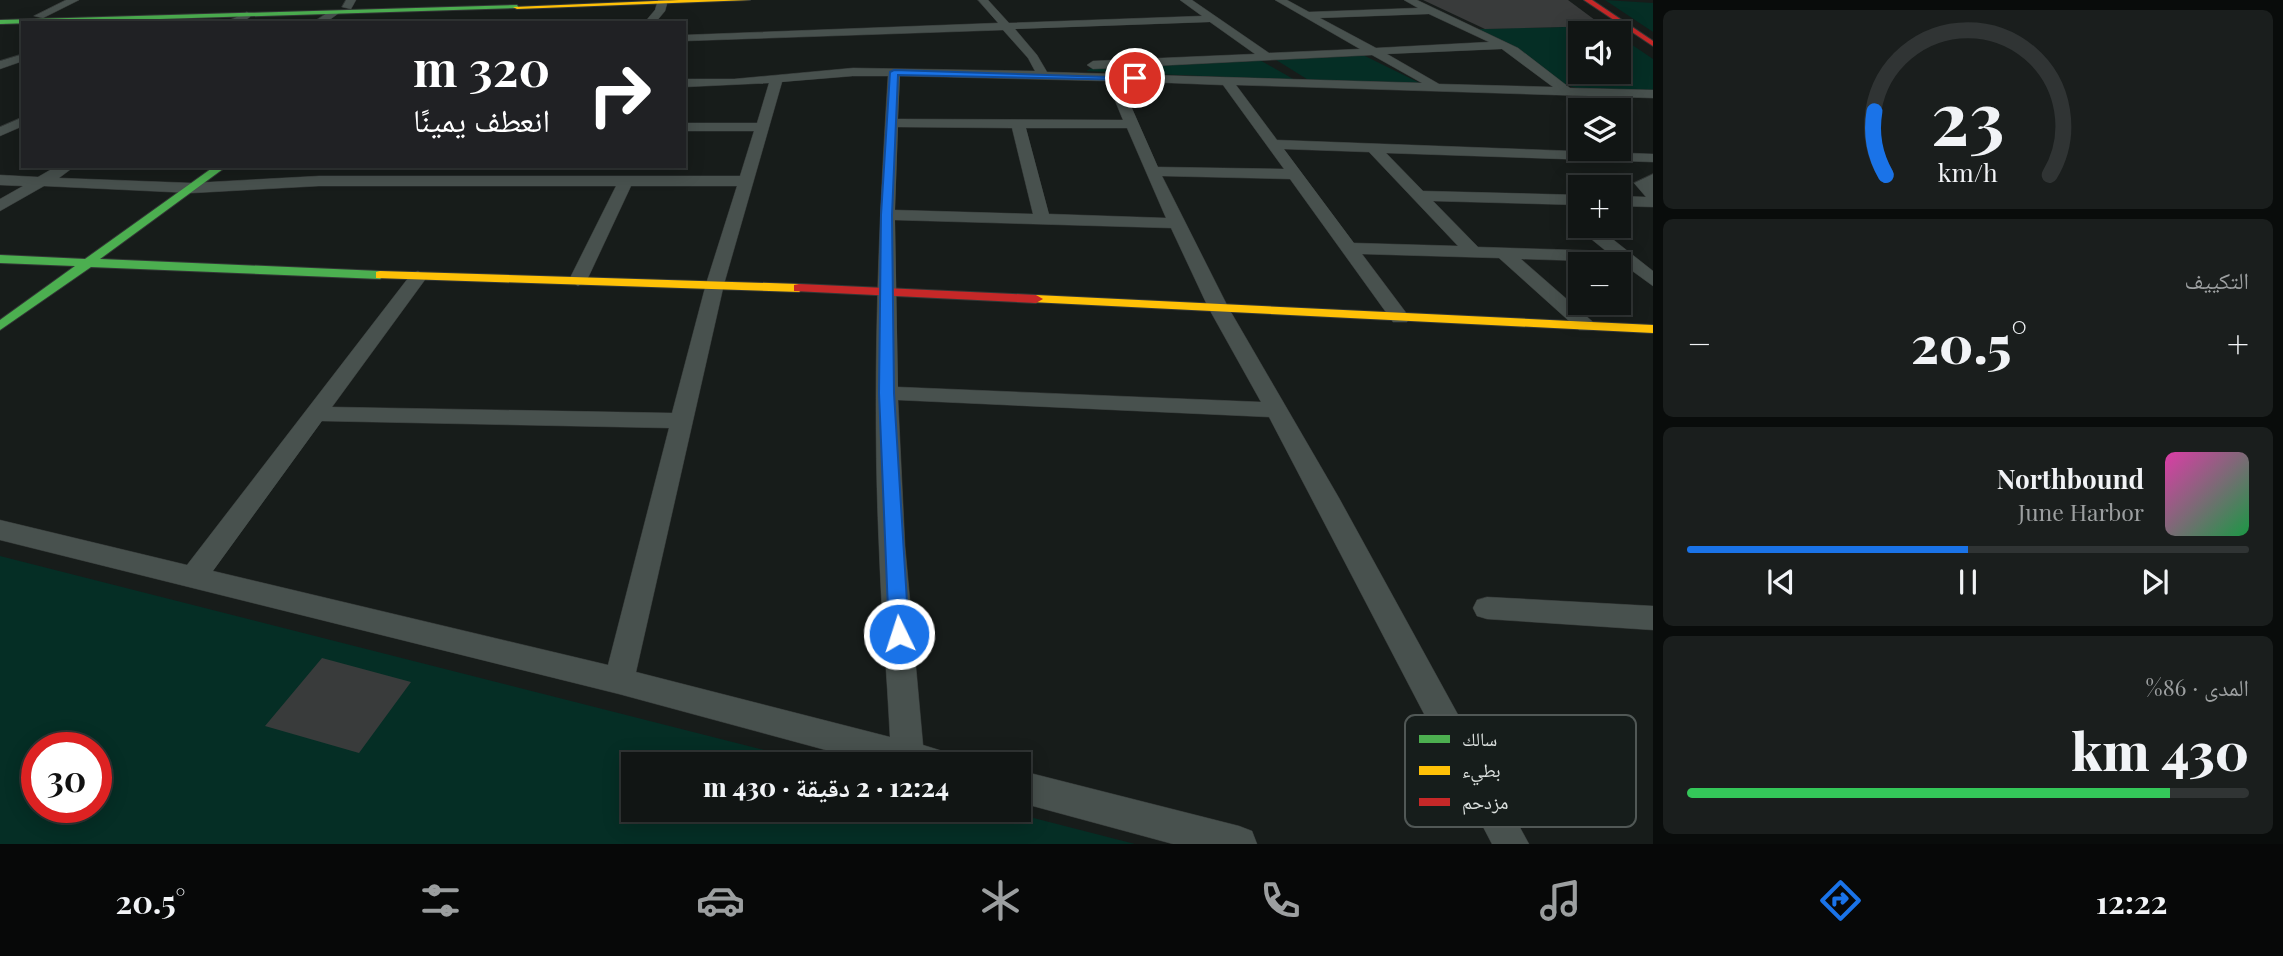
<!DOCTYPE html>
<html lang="ar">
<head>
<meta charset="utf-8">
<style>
	body { margin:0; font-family:"Playfair Display","Noto Naskh Arabic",serif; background:#1a1e1d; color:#f1f3f6; direction:rtl; height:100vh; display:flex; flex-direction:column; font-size:26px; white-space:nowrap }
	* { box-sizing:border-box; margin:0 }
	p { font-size:23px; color:#9c9fa0 }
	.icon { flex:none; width:38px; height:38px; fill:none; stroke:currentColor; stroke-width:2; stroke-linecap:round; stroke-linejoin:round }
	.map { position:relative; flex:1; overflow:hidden; direction:ltr }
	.drawer { display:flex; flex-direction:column; gap:10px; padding:10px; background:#090c0b; width:630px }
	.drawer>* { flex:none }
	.guide { position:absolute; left:21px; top:21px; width:665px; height:147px; border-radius:0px; box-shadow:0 4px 18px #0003,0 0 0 2px #303434; direction:rtl; background:#202124; color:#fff; overflow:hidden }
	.controls { position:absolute; left:1568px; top:21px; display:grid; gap:14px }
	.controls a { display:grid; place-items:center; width:63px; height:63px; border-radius:0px; background:#111514; box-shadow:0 4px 18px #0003,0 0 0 2px #303434; font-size:35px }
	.speed { position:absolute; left:21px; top:732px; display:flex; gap:14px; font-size:35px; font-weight:700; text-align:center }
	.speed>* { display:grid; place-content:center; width:91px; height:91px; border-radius:50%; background:#111514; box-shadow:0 4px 18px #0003,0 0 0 2px #303434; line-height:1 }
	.speed .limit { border:10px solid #d22; background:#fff; color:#111 }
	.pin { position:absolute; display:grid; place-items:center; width:60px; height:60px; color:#fff; margin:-30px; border:4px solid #fff; border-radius:50%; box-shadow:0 2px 7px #0007 }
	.me { position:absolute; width:77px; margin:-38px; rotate:356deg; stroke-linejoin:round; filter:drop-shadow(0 0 5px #0008) }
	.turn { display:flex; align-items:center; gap:24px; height:147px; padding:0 21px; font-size:32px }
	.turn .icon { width:91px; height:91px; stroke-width:2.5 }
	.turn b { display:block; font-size:49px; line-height:60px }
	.big { font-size:52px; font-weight:800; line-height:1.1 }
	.drawer .tile { flex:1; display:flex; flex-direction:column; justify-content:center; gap:10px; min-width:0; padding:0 24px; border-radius:10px; background:#1a1e1d }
	.drawer .dial { align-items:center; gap:0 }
	.dial svg { height:182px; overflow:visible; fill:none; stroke:#303434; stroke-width:7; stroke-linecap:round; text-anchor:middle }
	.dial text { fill:#f1f3f6; stroke:none }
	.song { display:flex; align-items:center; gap:21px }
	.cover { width:84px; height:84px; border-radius:10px; background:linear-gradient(135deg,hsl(320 70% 55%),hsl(140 70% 35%)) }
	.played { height:7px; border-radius:4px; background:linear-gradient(90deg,#1a73e8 50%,#303434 50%) }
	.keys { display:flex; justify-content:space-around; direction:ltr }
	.heat { display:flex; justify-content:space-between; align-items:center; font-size:38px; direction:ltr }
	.charge { height:10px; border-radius:5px; background:linear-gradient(90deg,#34c759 86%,#303434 0) }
	.trip { position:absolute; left:621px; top:752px; width:410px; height:70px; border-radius:0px; background:#111514; box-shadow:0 4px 18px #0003,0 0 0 2px #303434; font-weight:800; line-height:70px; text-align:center; direction:rtl }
	.tabs { display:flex; height:112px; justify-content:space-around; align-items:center; background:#070808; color:#9c9fa0 }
	.tabs .icon { width:49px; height:49px }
	.tabs .selected { color:#1a73e8 }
	.tabs b { font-size:32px; color:#f1f3f6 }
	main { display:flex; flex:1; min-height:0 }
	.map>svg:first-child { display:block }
	.green { fill:#052e25; fill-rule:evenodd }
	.building { fill:#393b3b }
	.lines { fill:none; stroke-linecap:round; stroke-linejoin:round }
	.street-casing { stroke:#333736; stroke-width:1 }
	.fast-casing { stroke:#333736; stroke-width:2 }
	.slow-casing { stroke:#333736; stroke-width:2 }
	.jam-casing { stroke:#333736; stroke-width:2 }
	.street { fill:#48514e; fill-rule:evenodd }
	.fast { fill:#4caf50; fill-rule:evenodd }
	.slow { fill:#ffc107; fill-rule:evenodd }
	.jam { fill:#c62828; fill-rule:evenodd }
	.route { fill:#1a73e8; stroke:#114b97; stroke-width:2 }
	.key { fill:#161d1b; stroke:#515856; stroke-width:2 }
	.key-label { font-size:19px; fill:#dce1df }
</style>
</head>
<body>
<main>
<section class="drawer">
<div class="tile dial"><svg viewBox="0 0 100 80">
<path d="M14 69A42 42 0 1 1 86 69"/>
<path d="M14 69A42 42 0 0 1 9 41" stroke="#1a73e8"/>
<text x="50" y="56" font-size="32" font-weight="700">23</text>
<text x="50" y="72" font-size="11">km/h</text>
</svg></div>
<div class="tile"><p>التكييف</p>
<div class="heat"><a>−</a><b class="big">20.5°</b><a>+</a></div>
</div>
<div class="tile">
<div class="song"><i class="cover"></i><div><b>Northbound</b><p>June Harbor</p></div></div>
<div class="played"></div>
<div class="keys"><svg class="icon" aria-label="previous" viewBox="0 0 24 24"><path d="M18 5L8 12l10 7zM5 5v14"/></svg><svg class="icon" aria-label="pause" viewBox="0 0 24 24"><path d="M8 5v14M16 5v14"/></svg><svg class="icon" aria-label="next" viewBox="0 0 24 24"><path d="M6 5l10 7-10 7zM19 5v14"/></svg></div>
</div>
<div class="tile"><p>المدى · 86%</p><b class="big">430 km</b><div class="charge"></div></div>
</section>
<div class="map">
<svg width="1653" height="844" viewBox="0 0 1653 844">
	<rect width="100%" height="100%" fill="#171c1a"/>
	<path class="green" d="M1605,0L1653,3V32Z
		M1603,26L1614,33H1580V72H1619V36L1653,59V91L1577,88L1561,84L1478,29Z
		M1363,55L1422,84L1310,81L1273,58Z
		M1258,59L1295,80L1086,71L1096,66Z
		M0,556L823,765H634V810H1002L1135,844H0ZM37,747H96V807H37Z"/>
	<path class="building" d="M1423,0H1568L1603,26L1485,29Z
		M322,658L411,682L359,753L265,726Z"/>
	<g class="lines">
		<defs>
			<path id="street" d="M66,0H79L43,18L34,16Z
				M346,0H356L351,9L342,7Z
				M658,0H668L665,11L655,23H644L655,10Z
				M978,0H988L1009,23L1202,16L1180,0H1192L1269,53L1360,49L1275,0H1287L1309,12L1418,8L1404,0H1417L1518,48L1570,88L1653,90V98L1236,85L1277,140L1653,154V162L1386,153L1423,191L1580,195V205L1433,201L1478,247L1606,251L1580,230L1578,226L1580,222V226H1596L1653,271V286L1620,262L1521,259L1593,322L1596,326L1593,330H1579L1499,258L1362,254L1410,318L1407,322H1393L1290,179L1162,176L1228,307L1339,498L1529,844H1492L1269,417L898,400L905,546L923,745L952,754L956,765H881L619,694L0,540V520L187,565L412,273L418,271L427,277L332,407L672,413L706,284L737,186H631L587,280L578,286L569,280L616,186H319L192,193L44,186L0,211V199L23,186L0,185V175L38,177L57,166H75L59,178L192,183L319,176H740L754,131H684V123H757L769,83L684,87V79H734L853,68L1035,71L1028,58L1003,30L684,41V35L998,23ZM1429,14L1489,42L1376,48L1320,18ZM1210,22L1255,54L1093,61L1087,65L1093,69L1372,55L1422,83L1047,72L1037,55L1015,29ZM1502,49L1553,87L1439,84L1387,54ZM853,76H888C878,233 872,390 879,547C881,610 887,673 890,737L636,672L724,284L782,82ZM900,76L1107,81L1123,120L898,119ZM1120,81L1223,85L1284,169L1158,167ZM898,127L1012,128L1033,214L895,210ZM1026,128H1127L1166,218L1049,214ZM1284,149L1369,152L1458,246L1354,243ZM895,220L1171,228L1208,307L1261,402L898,387ZM322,421L669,428L608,665L213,571Z
				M330,11L339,13L325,23H312Z
				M247,12L252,15C244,23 235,23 224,23Z
				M23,54V61L0,69V61Z
				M23,117V126L0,136V127Z
				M1653,174V207L1619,206V196L1646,197L1634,183Z
				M1487,597L1653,606V630L1487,619L1477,616L1473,608L1477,600Z
				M1018,770L1239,826L1252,831L1257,844H1173L1018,802Z"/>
			<path id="fast" d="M517,5L519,8L0,24V20Z
				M215,166H227L100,259L380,271L386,275L380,279L91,267L0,330V320L75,266L0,263V255L85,259Z"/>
			<path id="slow" d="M679,0H750L517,9L513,7Z
				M380,271L799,284L805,288L799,292L376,278V272Z
				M1036,295L1653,325V333L1031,302L1029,299Z"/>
			<path id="jam" d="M1584,0H1592L1653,41V46Z
				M799,284L1036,295L1043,299L1036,303L794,291V285Z"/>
		</defs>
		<use href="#street" class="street-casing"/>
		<use href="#fast" class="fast-casing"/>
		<use href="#slow" class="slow-casing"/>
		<use href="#jam" class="jam-casing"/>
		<use href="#street" class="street"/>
		<use href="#fast" class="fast"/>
		<use href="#slow" class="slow"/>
		<use href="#jam" class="jam"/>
	</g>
	<path class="route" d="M894,70L1139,78L1135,80L898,75L892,215L894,393L909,634L906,640L899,643L892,640L889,634L879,393L881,215L890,72Z"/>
	<rect x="1405" y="715" width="231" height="112" rx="10" class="key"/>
	<rect x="1419" y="735" width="31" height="8" fill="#4caf50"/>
	<rect x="1419" y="766" width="31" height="9" fill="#ffc107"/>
	<rect x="1419" y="798" width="31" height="8" fill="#c62828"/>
	<g class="key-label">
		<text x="1462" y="746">سالك</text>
		<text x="1462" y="777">بطيء</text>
		<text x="1462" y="809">مزدحم</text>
	</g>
</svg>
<div class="controls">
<a><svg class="icon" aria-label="sound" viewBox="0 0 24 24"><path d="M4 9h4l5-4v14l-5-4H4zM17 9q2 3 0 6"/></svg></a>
<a><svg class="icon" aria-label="layers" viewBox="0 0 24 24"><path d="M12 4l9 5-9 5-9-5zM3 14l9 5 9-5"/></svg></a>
<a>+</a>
<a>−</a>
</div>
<div class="speed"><div class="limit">30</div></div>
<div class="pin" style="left:1135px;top:78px;background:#d93025"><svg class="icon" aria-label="arrive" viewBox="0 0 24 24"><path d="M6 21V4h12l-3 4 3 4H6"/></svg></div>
<svg class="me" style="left:899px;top:634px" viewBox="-20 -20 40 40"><circle r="17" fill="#1a73e8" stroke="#fff" stroke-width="3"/><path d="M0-11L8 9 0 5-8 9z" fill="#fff"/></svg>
<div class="trip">12:24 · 2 دقيقة · 430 m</div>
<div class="guide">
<div class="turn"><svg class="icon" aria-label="right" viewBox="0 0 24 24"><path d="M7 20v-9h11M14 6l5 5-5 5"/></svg><div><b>320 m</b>انعطف يمينًا</div></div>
</div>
</div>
</main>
<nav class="tabs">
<b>12:22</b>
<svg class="icon selected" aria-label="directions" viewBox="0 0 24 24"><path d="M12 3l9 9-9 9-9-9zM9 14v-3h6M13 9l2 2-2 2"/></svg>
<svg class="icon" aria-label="music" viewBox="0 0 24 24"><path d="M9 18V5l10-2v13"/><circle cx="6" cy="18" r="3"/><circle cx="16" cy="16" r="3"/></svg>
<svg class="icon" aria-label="phone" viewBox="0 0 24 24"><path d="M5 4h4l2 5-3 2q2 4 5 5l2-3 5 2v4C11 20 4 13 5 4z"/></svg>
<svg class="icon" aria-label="climate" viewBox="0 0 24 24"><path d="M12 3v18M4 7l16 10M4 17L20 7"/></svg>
<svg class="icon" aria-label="car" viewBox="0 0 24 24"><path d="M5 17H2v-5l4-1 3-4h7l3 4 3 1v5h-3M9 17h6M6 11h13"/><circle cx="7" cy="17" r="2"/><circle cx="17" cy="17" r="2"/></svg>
<svg class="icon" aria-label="filters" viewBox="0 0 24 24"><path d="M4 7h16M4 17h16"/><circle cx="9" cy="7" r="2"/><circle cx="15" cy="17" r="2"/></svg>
<b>20.5°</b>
</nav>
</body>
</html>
